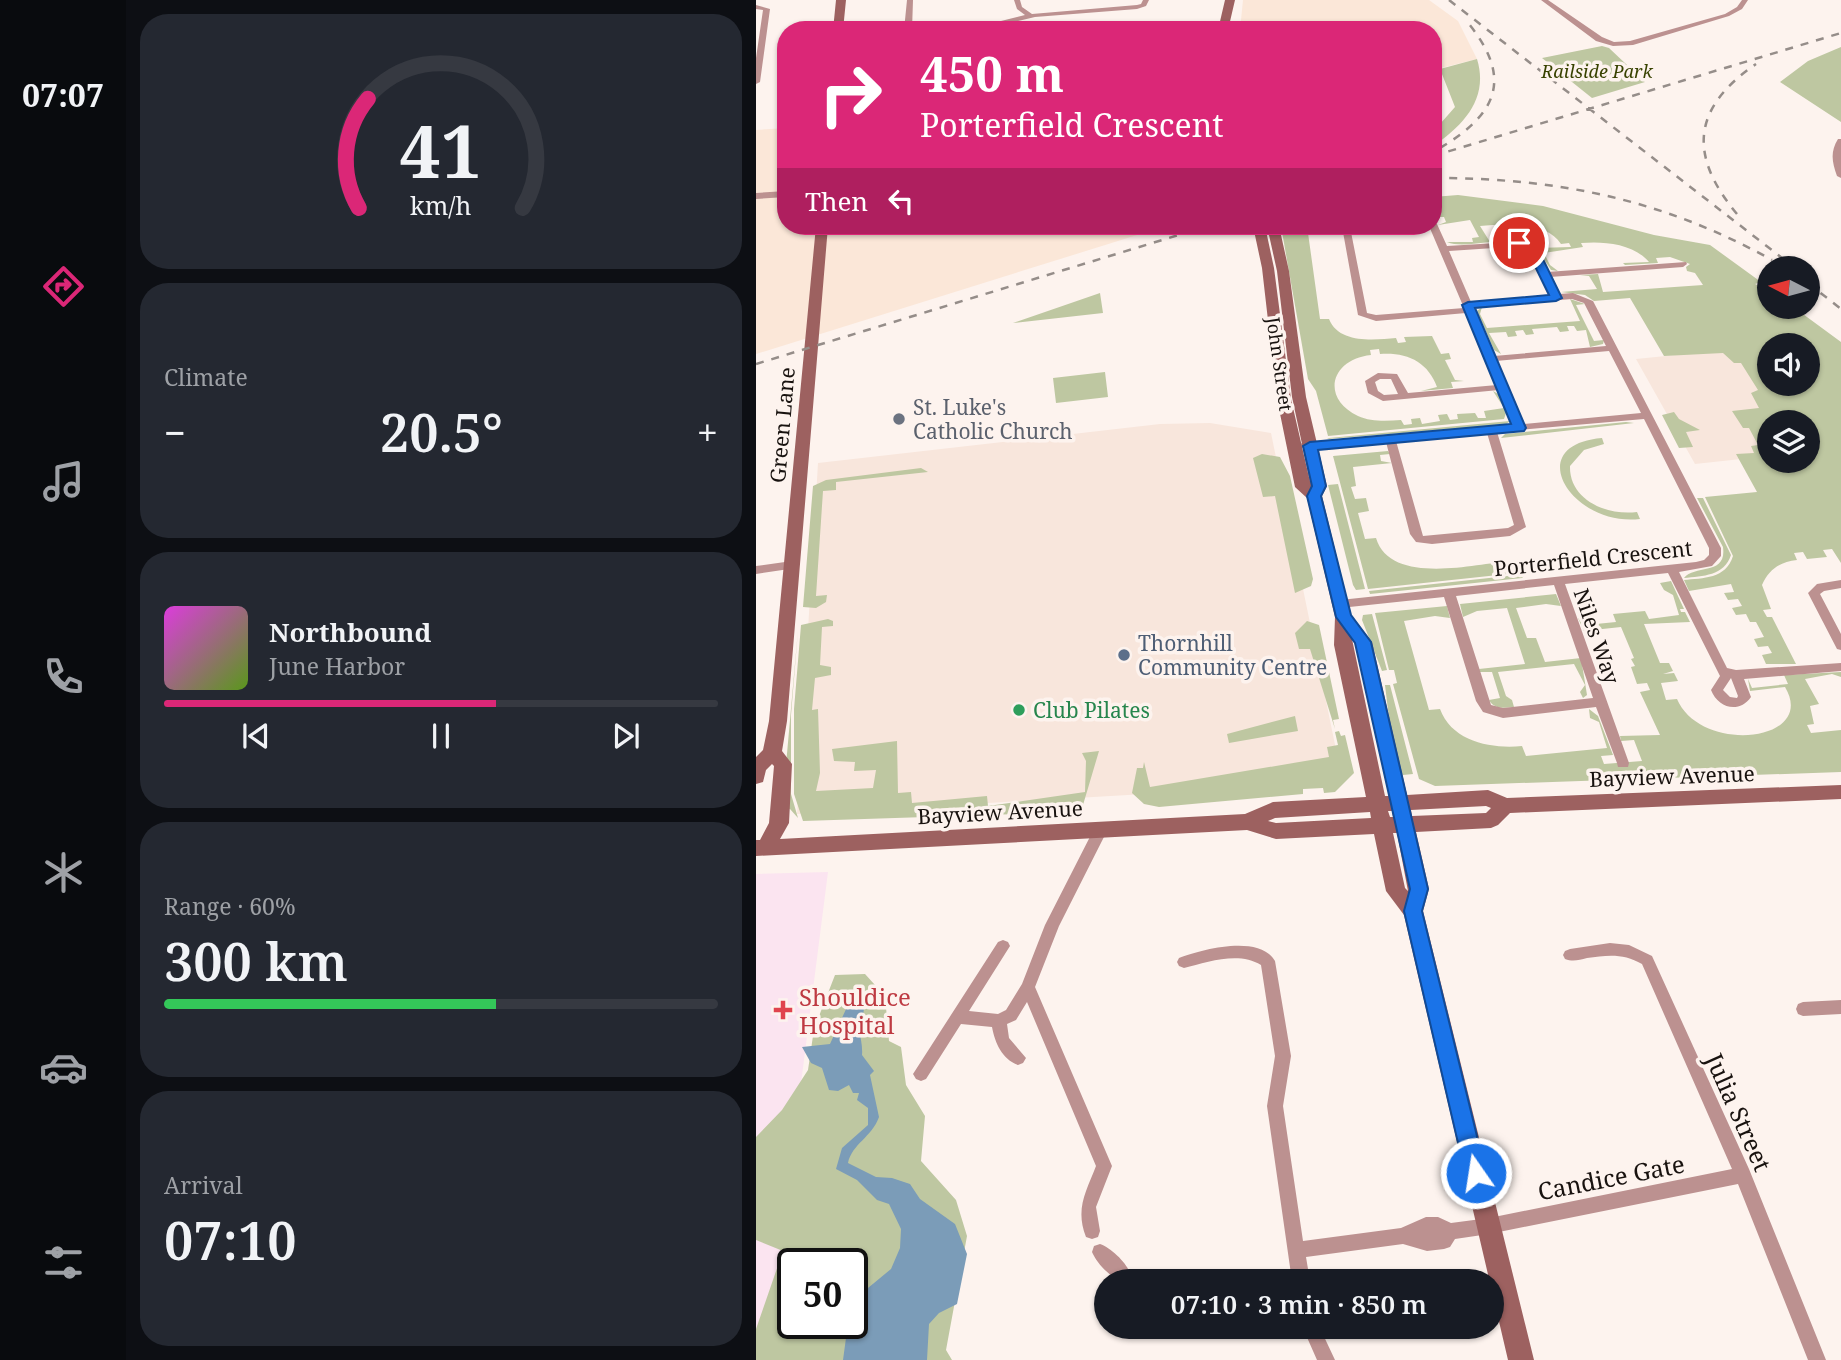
<!DOCTYPE html>
<html lang="en">
<head>
<meta charset="utf-8">
<style>
	body { margin:0; font-family:"Noto Serif",serif; background:#242831; color:#f1f3f6; height:100vh; display:flex; flex-direction:column; font-size:26px; white-space:nowrap }
	* { box-sizing:border-box; margin:0 }
	p { font-size:23px; color:#9ea1a6 }
	.icon { flex:none; width:38px; height:38px; fill:none; stroke:currentColor; stroke-width:2; stroke-linecap:round; stroke-linejoin:round }
	.map { position:relative; flex:1; overflow:hidden }
	.drawer { display:flex; flex-direction:column; gap:14px; padding:14px; background:#0d0f14; width:630px }
	.drawer>* { flex:none }
	.top-card { position:absolute; left:21px; top:21px; width:665px; height:214px; border-radius:28px; box-shadow:0 2px 5px #0004; background:#db2777; color:#fff; overflow:hidden }
	.needle { width:46px; rotate:276deg }
	.tools { position:absolute; left:1001px; top:256px; display:grid; gap:14px }
	.tools a { display:grid; place-items:center; width:63px; height:63px; border-radius:50%; background:#171b24; box-shadow:0 2px 5px #0004; font-size:35px }
	.speed { position:absolute; left:21px; top:1248px; display:flex; gap:14px; font-size:35px; font-weight:700; text-align:center }
	.speed>* { display:grid; place-content:center; width:91px; height:91px; border-radius:50%; background:#171b24; box-shadow:0 2px 5px #0004; line-height:1 }
	.speed .limit { border:4px solid #111; border-radius:10px; background:#fff; color:#111 }
	.pin { position:absolute; display:grid; place-items:center; width:60px; height:60px; color:#fff; margin:-30px; border:4px solid #fff; border-radius:50%; box-shadow:0 2px 7px #0007 }
	.me { position:absolute; width:77px; margin:-38px; rotate:347deg; stroke-linejoin:round; filter:drop-shadow(0 0 5px #0008) }
	.turn { display:flex; align-items:center; gap:24px; height:147px; padding:0 28px; font-size:32px }
	.turn .icon { width:91px; height:91px; stroke-width:2.5 }
	.turn b { display:block; font-size:49px; line-height:60px }
	.then { display:flex; align-items:center; height:66px; padding:0 28px; background:#0003; gap:14px; font-size:26px }
	.big { font-size:52px; font-weight:600; line-height:1.1 }
	.drawer .widget { flex:1; display:flex; flex-direction:column; justify-content:center; gap:10px; min-width:0; padding:0 24px; border-radius:28px; background:#242831 }
	.drawer .dial { align-items:center; gap:0 }
	.dial svg { height:182px; overflow:visible; fill:none; stroke:#363941; stroke-width:7; stroke-linecap:round; text-anchor:middle }
	.dial text { fill:#f1f3f6; stroke:none }
	.song { display:flex; align-items:center; gap:21px }
	.cover { width:84px; height:84px; border-radius:10px; background:linear-gradient(135deg,hsl(300 70% 55%),hsl(90 70% 35%)) }
	.played { height:7px; border-radius:4px; background:linear-gradient(90deg,#db2777 60%,#363941 60%) }
	.keys { display:flex; justify-content:space-around; direction:ltr }
	.heat { display:flex; justify-content:space-between; align-items:center; font-size:38px; direction:ltr }
	.charge { height:10px; border-radius:5px; background:linear-gradient(90deg,#34c759 60%,#363941 0) }
	.trip { position:absolute; left:338px; top:1269px; width:410px; height:70px; border-radius:35px; background:#171b24; box-shadow:0 2px 5px #0004; font-weight:600; line-height:70px; text-align:center }
	main { display:flex; flex:1; min-height:0 }
	.tabs { display:flex; flex-direction:column; width:126px; justify-content:space-around; align-items:center; background:#090b0e; color:#9ea1a6 }
	.tabs .icon { width:49px; height:49px }
	.tabs .on { color:#db2777 }
	.tabs b { font-size:32px; color:#f1f3f6 }
	.map>svg:first-child { display:block }
	.built { fill:#f8e6dc }
	.industrial { fill:#fbe7d8 }
	.medical { fill:#fbe4f0 }
	.green { fill:#bec7a1; fill-rule:evenodd }
	.water { fill:#7b9cb8 }
	.lines { fill:none; stroke-linecap:round; stroke-linejoin:round }
	.street { fill:#bc9190; fill-rule:evenodd }
	.secondary { fill:#9d6160; fill-rule:evenodd }
	.rail { stroke:#958d89; stroke-width:2.5; stroke-dasharray:8 8; stroke-linecap:butt }
	.route { fill:#1a73e8; stroke:#114b97; stroke-width:2 }
	.worship-dot { fill:#6b7280; stroke:#fdf3ee; stroke-width:2.5 }
	.service-dot { fill:#5c6f8a; stroke:#fdf3ee; stroke-width:2.5 }
	.leisure-dot { fill:#2e9e5b; stroke:#fdf3ee; stroke-width:2.5 }
	.health-dot { fill:#e0444e; stroke:#fdf3ee; stroke-width:2.5 }
	.labels { text-anchor:middle; dominant-baseline:central; stroke-width:7; stroke-linejoin:round; paint-order:stroke }
	.far-park-label { font-size:18px; font-style:italic; fill:#384200; stroke:#fdf3ee }
	.far-street-label { font-size:18px; fill:#18120f; stroke:#fdf3ee }
	.worship-label { font-size:21px; fill:#5b616d; stroke:#fdf3ee; text-anchor:start }
	.street-label { font-size:21px; fill:#18120f; stroke:#fdf3ee }
	.service-label { font-size:21px; fill:#4e5e75; stroke:#fdf3ee; text-anchor:start }
	.leisure-label { font-size:21px; fill:#27864d; stroke:#fdf3ee; text-anchor:start }
	.near-health-label { font-size:24px; fill:#be3a42; stroke:#fdf3ee; text-anchor:start }
	.near-street-label { font-size:24px; fill:#18120f; stroke:#fdf3ee }
</style>
</head>
<body>
<main>
<nav class="tabs">
<b>07:07</b>
<svg class="icon on" aria-label="directions" viewBox="0 0 24 24"><path d="M12 3l9 9-9 9-9-9zM9 14v-3h6M13 9l2 2-2 2"/></svg>
<svg class="icon" aria-label="music" viewBox="0 0 24 24"><path d="M9 18V5l10-2v13"/><circle cx="6" cy="18" r="3"/><circle cx="16" cy="16" r="3"/></svg>
<svg class="icon" aria-label="phone" viewBox="0 0 24 24"><path d="M5 4h4l2 5-3 2q2 4 5 5l2-3 5 2v4C11 20 4 13 5 4z"/></svg>
<svg class="icon" aria-label="climate" viewBox="0 0 24 24"><path d="M12 3v18M4 7l16 10M4 17L20 7"/></svg>
<svg class="icon" aria-label="car" viewBox="0 0 24 24"><path d="M5 17H2v-5l4-1 3-4h7l3 4 3 1v5h-3M9 17h6M6 11h13"/><circle cx="7" cy="17" r="2"/><circle cx="17" cy="17" r="2"/></svg>
<svg class="icon" aria-label="filters" viewBox="0 0 24 24"><path d="M4 7h16M4 17h16"/><circle cx="9" cy="7" r="2"/><circle cx="15" cy="17" r="2"/></svg>
</nav>
<section class="drawer">
<div class="widget dial"><svg viewBox="0 0 100 80">
<path d="M14 69A42 42 0 1 1 86 69"/>
<path d="M14 69A42 42 0 0 1 18 21" stroke="#db2777"/>
<text x="50" y="56" font-size="32" font-weight="700">41</text>
<text x="50" y="72" font-size="11">km/h</text>
</svg></div>
<div class="widget"><p>Climate</p>
<div class="heat"><a>−</a><b class="big">20.5°</b><a>+</a></div>
</div>
<div class="widget">
<div class="song"><i class="cover"></i><div><b>Northbound</b><p>June Harbor</p></div></div>
<div class="played"></div>
<div class="keys"><svg class="icon" aria-label="previous" viewBox="0 0 24 24"><path d="M18 5L8 12l10 7zM5 5v14"/></svg><svg class="icon" aria-label="pause" viewBox="0 0 24 24"><path d="M8 5v14M16 5v14"/></svg><svg class="icon" aria-label="next" viewBox="0 0 24 24"><path d="M6 5l10 7-10 7zM19 5v14"/></svg></div>
</div>
<div class="widget"><p>Range · 60%</p><b class="big">300 km</b><div class="charge"></div></div>
<div class="widget"><p>Arrival</p><b class="big">07:10</b></div>
</section>
<div class="map">
<svg width="1085" height="1360" viewBox="0 0 1085 1360">
	<rect width="100%" height="100%" fill="#fdf3ee"/>
	<path class="built" d="M979,349L1028,422H1013V456L939,464L880,359Z
		M454,423L515,433L584,769L458,790L41,814L62,463L404,424Z"/>
	<path class="industrial" d="M487,0H673L702,21L721,59L677,70V30H484Z
		M30,128V226H410L0,354V130Z"/>
	<path class="medical" d="M72,872L37,1146V1323L0,1360V874Z"/>
	<path class="green" d="M846,46L853,48L889,82L836,98L786,58Z
		M1085,47V122L1024,82L1052,61Z
		M721,59C733,98 708,125 677,146V132L699,107L684,69Z
		M702,195L787,206L898,235L954,245L1005,282L999,284L1013,291V306H1036L1085,342V563L1076,549L1067,550L1071,557L1051,559L1047,552L1038,553L1041,560C1024,562 1013,569 1006,585L1015,609L1007,610L1011,617H1016L1040,664H1010L1006,655L1016,653L1012,646L1002,647L998,639L1008,637L1000,622H994L990,614L980,615L976,608L986,606L982,599L972,600L968,593L978,592L975,584L933,591L928,580C947,578 970,579 977,556L949,497L1001,492L980,454L998,453L995,446L1002,445L993,428H987L976,411L1003,408L995,393L1002,390L985,363H978L967,353L908,356L874,298L838,301L829,295L805,292L841,289L833,276L824,275L842,274L847,292L947,285L939,273L931,271L930,267L934,264L914,257L900,258L902,263L869,265L867,263L893,262C877,243 846,241 825,243L827,247L788,253L794,265L802,271L795,270L781,248L815,247L813,243L805,244C789,220 747,224 724,226L734,242C720,243 703,247 691,242H717L716,238L723,237L714,220L682,225L690,222L688,217H677V197ZM1013,345H1052V383H1013ZM1013,422H1052V460H1013Z
		M525,226H589L577,227L578,231L587,232L552,233L564,319H573C583,344 618,340 640,338L642,343L650,342L648,337L676,336L685,354L693,353L695,359L689,360L699,380L708,381L695,382L697,388L665,391L681,387C672,362 651,352 624,354L623,349L614,350L615,355C575,359 564,398 602,416C615,422 631,421 645,420L648,425L656,424L655,419L664,418L666,424L684,421L682,415L691,414L694,420L702,419L701,414L719,413L722,418H730L728,411L748,408L737,391L744,395L751,410L748,419L572,436L560,391L552,379Z
		M344,293L347,313L257,323Z
		M814,299L829,304L820,305L838,341L848,340L847,344L834,347L830,330L821,331L818,326H811L813,331L804,332L801,327L776,329L778,334L770,335L767,330L759,331L761,336L752,337L750,332L733,333L745,354L738,350L721,311L726,307L724,314L731,328L824,321Z
		M349,372L352,397L300,403L297,378Z
		M918,412L923,419L944,430L930,432L937,447L923,448L906,415Z
		M754,421L749,425L571,439L573,438Z
		M870,422L878,423L745,438L749,434Z
		M846,438L848,444L828,450L814,466C813,500 851,516 881,512L884,519C816,527 764,445 846,438Z
		M632,451L634,454L624,455L625,461L636,463L597,467L600,486L595,487L599,499L610,498L613,511L602,513L609,539L620,538C634,586 720,564 753,561L756,568L769,566L770,572L612,589L577,456Z
		M506,454L524,457L534,476L557,579L555,586L539,593L519,496L507,497L497,458Z
		M165,468L172,472L80,482V490L67,491L60,596L71,595L70,602L60,608L47,607L57,486L70,480Z
		M582,484L609,589L600,590L597,585L572,485Z
		M941,498H947L975,555C968,576 947,576 928,578C939,564 971,576 967,547Z
		M770,574L766,578L614,594L613,591Z
		M915,581L928,609H924L925,612H929L934,622L888,624L904,663H913L917,671L907,674L918,673L922,681L905,683L910,700L921,699C945,755 1062,742 1029,687L994,691L992,679L996,688L1032,684L1028,675L1085,672V677L1076,674L1049,679L1063,704L1054,706L1058,724L1051,725L1055,733L1085,730V772L679,786L663,779L637,684L641,683L638,670H633L619,613L691,606L694,618L679,616L648,621L673,710L684,709C696,742 736,749 766,746L770,756L851,748L843,722L834,718L833,709L842,716L857,755L845,756L848,764L886,761L878,740L865,741L864,736L904,735L884,692L894,690L891,683L881,684L875,667L879,666L875,659L878,658L865,627L828,631L822,618L830,625L860,622L857,614L889,611L893,619L923,615L917,595L908,590L904,583Z
		M800,594L805,606L790,604L760,608L771,638H780L789,662L825,658L831,695L827,698L824,692L829,685L818,664L742,672L750,696L756,700L758,707C748,708 739,710 733,700L744,698L736,672H724L723,669L769,664L751,608L721,611L707,617L704,604Z
		M616,614L631,670L626,671L606,620L607,615Z
		M72,619L77,621V626L66,627L64,665L75,667V675L59,678L56,710L62,709L64,773L60,791L117,788L120,770L98,771L99,762L78,761L76,749L141,741L142,793L155,792L156,803L231,796L232,806L329,792L330,761L326,753L343,751L327,805L318,811L289,813L47,821L38,794V709L45,625Z
		M551,621L563,625L583,719L577,720L579,729L554,649H543L539,633Z
		M42,630L35,715V794L42,818L34,809L26,810Z
		M629,685H634L657,774L647,775L644,771L635,735Z
		M539,716L542,731L473,743L471,734Z
		M583,731L585,736L589,735L598,773L579,792L568,793L567,788L547,789V794L403,807L388,804L376,793L381,768H387L388,762L394,787L573,757L571,747L582,745L579,732Z
		M109,974L129,996L133,1041L145,1047L150,1085L169,1116L165,1161L200,1200L211,1236L190,1350L196,1360H0V1329L27,1251L0,1240V1137L26,1110L52,1070L58,1029L79,975ZM37,1264H96V1323H37Z"/>
	<path class="water" d="M96,1004H107C110,1013 104,1017 104,1026C103,1036 107,1044 106,1055L118,1071L114,1075L123,1117C116,1137 96,1144 92,1163L120,1177L136,1178L154,1184L164,1199L199,1224L211,1254L201,1304L183,1313L173,1324L171,1360H87L90,1338L102,1323L112,1288L135,1269L144,1248L145,1229L133,1204L121,1200L101,1180L80,1169L86,1148L112,1125V1108L101,1100L103,1093H97L93,1085L82,1091L73,1090L66,1068L55,1063L46,1047L74,1044L91,1007Z"/>
	<g class="lines">
		<path class="street" d="M151,0H157L156,30H148Z
			M258,0H264L266,7L276,14L381,5L385,4L387,0H393L390,6L381,9L279,17L237,27L169,30L172,28L237,23L269,15L261,9Z
			M785,0H792L846,37L858,42L874,41L969,14L981,7L986,0H992L986,9L973,16L877,45L857,46L840,41Z
			M0,5L14,9L4,82L0,84V58L7,10L0,9Z
			M470,25V29H467L419,30L422,28Z
			M1082,139H1085V178L1081,176C1076,162 1074,152 1082,139Z
			M30,191V197L0,199V193Z
			M677,221L681,224L691,246L774,241L791,272L930,262L931,264L927,267L794,277L803,294L817,293L837,301L965,548V556L956,566L923,572L971,668L980,670L1085,663V671L988,679L995,697C983,714 962,708 955,690L964,676L912,573L809,584L873,763L872,767H862L861,763L840,707L747,718L727,712L720,701L688,597L584,608L580,607L578,604L580,601L584,600L940,562L948,560L953,555V548L888,419L741,432L770,527L754,536L676,544L660,542L654,534L630,442L542,448L541,446L546,443L757,424L743,390L627,401L612,393L609,381L622,373L641,374L652,393L741,385L710,313L620,321L602,315L587,232L592,226H600L595,232L611,313L620,315L708,308L673,226H677ZM768,246L794,295L715,302L693,251ZM816,299L828,303L850,346L738,356L717,307ZM853,351L885,413L767,424L740,361ZM624,379H635L642,394L628,395L622,391L619,382ZM731,433L758,525L752,528L667,536L640,441ZM798,585L837,698L747,708L735,705L700,596ZM975,678L982,696L981,698L974,697L967,690Z
			M36,561L40,562L42,565L40,568L0,574V566Z
			M1085,580V588L1068,591L1064,594L1085,634V650L1081,649L1052,593L1061,584Z
			M345,824L350,825L352,829L303,926L279,987L356,1166L340,1207L344,1231L342,1237L336,1239L330,1237C319,1209 330,1192 340,1166L271,1002L260,1020L251,1024L253,1038L270,1058L267,1063L262,1065C246,1059 239,1043 236,1027L205,1024L170,1079L165,1081L160,1079L157,1074L242,942L247,940L252,942L254,946L213,1011L242,1014L250,1010L266,984L289,925L340,825Z
			M854,943L873,945L896,956L993,1169L1070,1360H1052L982,1184L733,1234L699,1239L694,1247L688,1249L671,1251L647,1244L550,1257L554,1281H536L511,1106L519,1056L505,965C483,951 451,962 428,968L423,966L421,962L423,958C446,949 504,934 519,961L535,1056L527,1106L547,1241L645,1228L670,1217H682L695,1223L733,1218L976,1169L886,964C868,953 851,955 831,958C823,960 817,962 809,959L807,955L809,951L814,949Z
			M1085,1000V1014L1047,1016L1042,1014L1040,1009L1042,1004L1047,1002Z
			M344,1244C355,1248 370,1262 374,1273L372,1279C359,1284 341,1264 336,1252L338,1246Z
			M546,1326H563L579,1360H561Z"/>
		<path class="secondary" d="M80,0H90L87,30H77Z
			M469,0H479L472,30H462Z
			M60,226H72L31,721L26,751L36,764L33,823L24,839L489,814L517,802L610,797L578,645L579,617L551,498L539,487L521,399L506,268L497,226H509L518,268L535,399L555,486L536,397L521,271L511,226H523L533,271L550,397L571,486L566,496L595,615L616,642L651,795L732,790L751,798L1085,785V799L754,813L742,825L735,828L660,832L673,889L667,911L778,1360H752L648,915L630,891L618,834L520,839L491,830L0,856V840H4L13,823L18,766L16,764L10,770L7,782L0,784V757L7,750L13,721ZM596,639L599,644L633,796H629ZM730,806L735,808L730,813L656,816L655,810ZM632,811H636L637,817H634ZM614,812L615,818L520,823L512,821L519,818ZM637,833H641L652,891L649,888Z"/>
		<path class="rail" d="M693,0L1039,268
			M684,148C741,114 757,79 713,24
			M677,156L1085,33
			M677,178C802,178 906,199 1016,260
			M981,214C932,155 936,108 1000,64
			M1052,283L1085,309
			M0,364L452,226"/>
	</g>
	<path class="route" d="M763,239L780,245L806,298L800,301L719,308L770,428L768,431L562,450L570,486L565,496L595,615L615,642L672,889L666,911L730,1173L727,1181L720,1184L713,1181L709,1173L648,911L654,889L599,643L580,617L551,496L556,486L547,446L554,442L755,424L706,305L712,302L793,295L771,250L757,243Z"/>
	<circle class="worship-dot" cx="143" cy="419" r="7"/>
	<circle class="service-dot" cx="368" cy="655" r="7"/>
	<circle class="leisure-dot" cx="263" cy="710" r="7"/>
	<path class="health-dot" d="M23.5 999.5h7v7h7v7h-7v7h-7v-7h-7v-7h7z"/>
	<g class="labels">
		<g class="far-park-label">
			<text x="841" y="71">Railside Park</text>
		</g>
		<g class="far-street-label">
			<text transform="translate(524 364) rotate(82)">John Street</text>
		</g>
		<g class="worship-label">
			<text x="157" y="407">St. Luke's<tspan x="157" dy="24">Catholic Church</tspan></text>
		</g>
		<g class="street-label">
			<text transform="translate(26 425) rotate(-85)">Green Lane</text>
			<text transform="translate(837 558) rotate(-6)">Porterfield Crescent</text>
			<text transform="translate(841 636) rotate(71)">Niles Way</text>
			<text transform="translate(916 776) rotate(-2)">Bayview Avenue</text>
			<text transform="translate(244 812) rotate(-3)">Bayview Avenue</text>
		</g>
		<g class="service-label">
			<text x="382" y="643">Thornhill<tspan x="382" dy="24">Community Centre</tspan></text>
		</g>
		<g class="leisure-label">
			<text x="277" y="710">Club Pilates</text>
		</g>
		<g class="near-health-label">
			<text x="43" y="996">Shouldice<tspan x="43" dy="28">Hospital</tspan></text>
		</g>
		<g class="near-street-label">
			<text transform="translate(983 1112) rotate(66)">Julia Street</text>
			<text transform="translate(855 1177) rotate(-11)">Candice Gate</text>
		</g>
	</g>
</svg>
<div class="tools">
<a><svg class="needle" viewBox="-14 -14 28 28"><path d="M0-13l5 13h-10z" fill="#e53935"/><path d="M0 13l5-13h-10z" fill="#9ea1a6"/></svg></a>
<a><svg class="icon" aria-label="sound" viewBox="0 0 24 24"><path d="M4 9h4l5-4v14l-5-4H4zM17 9q2 3 0 6"/></svg></a>
<a><svg class="icon" aria-label="layers" viewBox="0 0 24 24"><path d="M12 4l9 5-9 5-9-5zM3 14l9 5 9-5"/></svg></a>
</div>
<div class="speed"><div class="limit">50</div></div>
<div class="pin" style="left:763px;top:243px;background:#d93025"><svg class="icon" aria-label="arrive" viewBox="0 0 24 24"><path d="M6 21V4h12l-3 4 3 4H6"/></svg></div>
<svg class="me" style="left:720px;top:1173px" viewBox="-20 -20 40 40"><circle r="17" fill="#1a73e8" stroke="#fff" stroke-width="3"/><path d="M0-11L8 9 0 5-8 9z" fill="#fff"/></svg>
<div class="trip">07:10 · 3 min · 850 m</div>
<div class="top-card">
<div class="turn"><svg class="icon" aria-label="right" viewBox="0 0 24 24"><path d="M7 20v-9h11M14 6l5 5-5 5"/></svg><div><b>450 m</b>Porterfield Crescent</div></div>
<div class="then">Then<svg class="icon" aria-label="left" viewBox="0 0 24 24"><path d="M17 20v-9H6M10 6l-5 5 5 5"/></svg></div>
</div>
</div>
</main>
</body>
</html>
